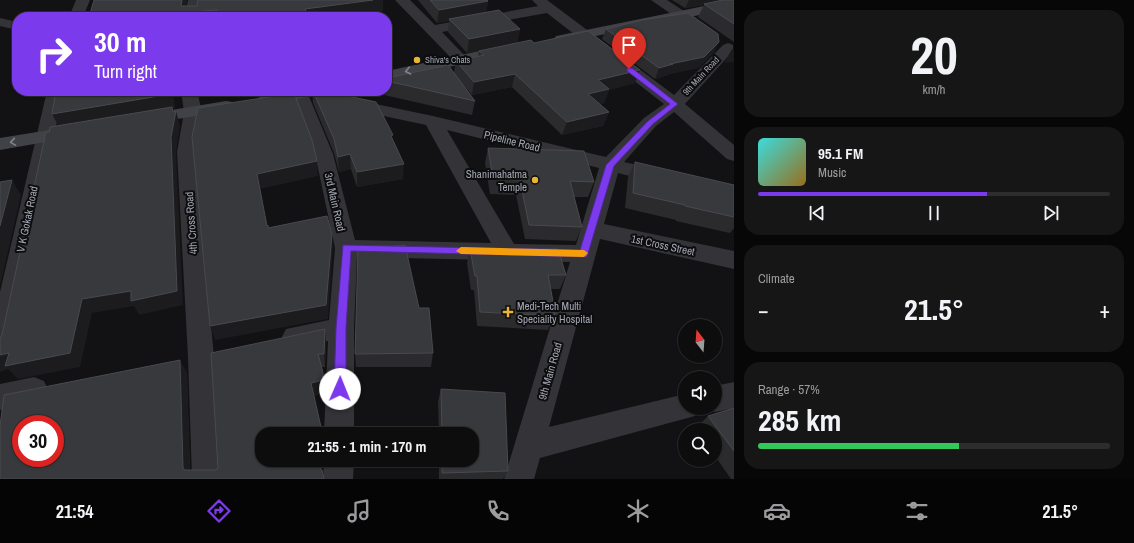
<!DOCTYPE html>
<html lang="en">
<head>
<meta charset="utf-8">
<style>
	body { margin:0; font-family:"Archivo Narrow",sans-serif; background:#171617; color:#f1f3f6; height:100vh; display:flex; flex-direction:column; font-size:15px; white-space:nowrap }
	* { box-sizing:border-box; margin:0 }
	p { font-size:13px; color:#9b9c9e }
	.icon { flex:none; width:22px; height:22px; fill:none; stroke:currentColor; stroke-width:2; stroke-linecap:round; stroke-linejoin:round }
	.map { position:relative; flex:1; overflow:hidden }
	.panel { display:flex; flex-direction:column; gap:10px; padding:10px; background:#080708; width:400px }
	.panel>* { flex:none }
	.hud { position:absolute; left:12px; top:12px; width:380px; height:84px; border-radius:16px; box-shadow:0 1px 3px #0004,0 0 0 1px #2e2d2e; background:#7c3aed; color:#fff; overflow:hidden }
	.needle { width:26px; rotate:343deg }
	.buttons { position:absolute; left:678px; top:319px; display:grid; gap:8px }
	.buttons a { display:grid; place-items:center; width:44px; height:44px; border-radius:50%; background:#0e0d0e; box-shadow:0 1px 3px #0004,0 0 0 1px #2e2d2e; font-size:20px }
	.speed { position:absolute; left:12px; top:415px; display:flex; gap:8px; font-size:20px; font-weight:700; text-align:center }
	.speed>* { display:grid; place-content:center; width:52px; height:52px; border-radius:50%; background:#0e0d0e; box-shadow:0 1px 3px #0004,0 0 0 1px #2e2d2e; line-height:1 }
	.speed .limit { border:6px solid #d22; background:#fff; color:#111 }
	.pin { position:absolute; display:grid; place-items:center; width:34px; height:34px; color:#fff; margin:-41px -17px; border-radius:50% 50% 50% 0; rotate:-45deg; box-shadow:0 0 4px #0007 }
	.pin .icon { rotate:45deg }
	.me { position:absolute; width:44px; margin:-22px; rotate:1deg; stroke-linejoin:round; filter:drop-shadow(0 0 3px #0008) }
	.turn { display:flex; align-items:center; gap:14px; height:84px; padding:0 16px; font-size:18px }
	.turn .icon { width:52px; height:52px; stroke-width:2.5 }
	.turn b { display:block; font-size:28px; line-height:34px }
	.big { font-size:30px; font-weight:700; line-height:1.1 }
	.panel .tile { flex:1; display:flex; flex-direction:column; justify-content:center; gap:6px; min-width:0; padding:0 14px; border-radius:16px; background:#171617 }
	.panel .dial { align-items:center; gap:0 }
	.dial b { font-size:52px; line-height:1 }
	.song { display:flex; align-items:center; gap:12px }
	.cover { width:48px; height:48px; border-radius:6px; background:linear-gradient(135deg,hsl(180 70% 55%),hsl(40 70% 35%)) }
	.played { height:4px; border-radius:2px; background:linear-gradient(90deg,#7c3aed 65%,#2e2d2e 65%) }
	.keys { display:flex; justify-content:space-around; direction:ltr }
	.heat { display:flex; justify-content:space-between; align-items:center; font-size:22px; direction:ltr }
	.charge { height:6px; border-radius:3px; background:linear-gradient(90deg,#34c759 57%,#2e2d2e 0) }
	.trip { position:absolute; left:255px; top:427px; width:224px; height:40px; border-radius:16px; background:#0e0d0e; box-shadow:0 1px 3px #0004,0 0 0 1px #2e2d2e; font-weight:700; line-height:40px; text-align:center }
	.dock { display:flex; height:64px; justify-content:space-around; align-items:center; background:#060506; color:#9b9c9e }
	.dock .icon { width:28px; height:28px }
	.dock .active { color:#7c3aed }
	.dock b { font-size:18px; color:#f1f3f6 }
	main { display:flex; flex:1; min-height:0 }
	.map>svg:first-child { display:block }
	.lines { fill:none; stroke-linecap:round; stroke-linejoin:round }
	.minor { fill:#333338; fill-rule:evenodd }
	.tertiary { fill:#333338; fill-rule:evenodd }
	.secondary { fill:#414248; fill-rule:evenodd }
	.wall { fill:#2b2b2e }
	.shaded-wall { fill:#1c1b1d }
	.building { fill:#38393c; stroke:#494a4f; fill-rule:evenodd }
	.oneway { stroke:#81848e }
	.route { fill:#7c3aed; stroke:#51269a }
	.slow { fill:#f59e0b }
	.poi-dot { fill:#e9b534; stroke:#0d0d0e; stroke-width:1.5 }
	.labels { text-anchor:middle; dominant-baseline:central; stroke-width:4; stroke-linejoin:round; paint-order:stroke }
	.far-poi-label { font-size:9px; fill:#a3a7b3; stroke:#0d0d0e; text-anchor:start }
	.far-street-label { font-size:9px; fill:#a3a7b3; stroke:#0d0d0e }
	.street-label { font-size:11px; fill:#a3a7b3; stroke:#0d0d0e }
	.poi-label { font-size:11px; fill:#a3a7b3; stroke:#0d0d0e; text-anchor:end }
</style>
</head>
<body>
<main>
<div class="map">
<svg width="734" height="479" viewBox="0 0 734 479">
	<rect width="100%" height="100%" fill="#121113"/>
	<g class="lines">
		<path class="minor" d="M76,0H90L83,17H69Z
			M188,0H202L199,17H185Z
			M395,0H410L435,25L538,6L532,0H547L674,95L723,45L728,43L733,45V51L685,104L734,145V161L727,159L674,112L656,126L624,162L668,172L671,177L668,182L661,184L618,173L604,224L734,251V269L600,239L549,427L685,394V408H699L695,416L540,458L534,479H504L570,262L357,257L354,328V434H324L328,341L295,348L286,345L282,337L286,329L329,320L335,248L315,154L292,94L294,91H306L308,94L333,154L355,240L491,243L426,125L346,108L343,104L346,100L352,99L433,116L606,157L644,118L664,104L547,13L442,32L469,60L466,63L461,65L456,63ZM447,130L599,168L576,245L514,244Z
			M651,0H667L707,26L709,29L707,32L702,33L697,32Z
			M47,91H63L13,348L9,356L0,359V292Z
			M181,91H197L202,112L195,152L214,357L222,479H192L188,357L177,152L184,112Z
			M34,377L44,381L48,390L44,399L34,403L0,410V384Z
			M734,382V408L715,412L705,408H715V386Z
			M324,460H354L353,479H323Z"/>
		<path class="tertiary" d="M0,18L17,22V30L0,26Z"/>
		<path class="secondary" d="M734,0V8L561,43L556,42L554,39L556,36L561,35Z
			M484,50L489,52L492,55L489,58L387,81V71Z
			M287,91H322L320,95L266,105L260,104L258,100L260,96Z
			M226,101L232,102L235,106L232,110L147,124L141,123L138,119L141,115L147,114Z
			M74,126L80,128L83,132L80,136L0,150V138Z"/>
	</g>
	<path class="wall" d="M94,0H187L186,6H197L198,0H383V11L338,17H89Z
		M418,0H487L488,1L486,12L520,29L517,43L467,53L448,32L449,21L437,23Z
		M672,0H734V42L698,17L704,5L685,8Z
		M606,29L714,52L698,68L669,74L668,75L655,79L602,39Z
		M534,43L635,83L609,90L604,103L599,104L609,112L603,126L562,135L512,87L472,95L463,84L475,101L472,115L380,94V91H387V78L454,72L456,61L478,56L479,51Z
		M312,91H331V92L392,139L403,179L357,187L351,169L339,172L334,153L313,103Z
		M488,148L594,182L588,197H574L582,227L576,241L525,239L516,195L490,194L485,163Z
		M635,162L734,217V228L730,233L676,221V220L625,208L628,177Z
		M470,249L566,275L560,289H551L554,316L548,330L477,326L474,290H471L467,263Z
		M419,308L433,353L431,367H356L355,354Z
		M325,329L326,343L325,367H322L325,385L324,393L314,396L322,434H262L320,460L322,470L0,479L187,373L190,470H216Z
		M441,389L508,471L503,479H439V460H472V434H439L438,401Z
		M734,408V479H731L715,456V430H697L696,428L708,416Z"/>
	<path class="shaded-wall" d="M182,0H187L185,12L181,6Z
		M373,0H383V11L338,17H306L305,9Z
		M689,0H729L704,4V5L685,8Z
		M488,1L486,14L449,19V21L437,23L439,10Z
		M520,29L517,43L467,53L469,39Z
		M719,42L714,52L698,68L669,74L668,75L655,79L659,68Z
		M732,49H734V62L724,63Z
		M640,70L635,83L609,90L604,103L584,108L588,94L598,80Z
		M515,74L512,87L472,95L474,82Z
		M171,91H173L175,108H173L175,115L176,111L180,126L176,152L183,305L139,315L134,306L92,313L80,367L18,379L8,369L0,372V355L59,127L52,114Z
		M609,112L603,126L562,135L567,122Z
		M350,154L351,169L339,172L338,157Z
		M317,161L318,176L260,189L257,174Z
		M404,164L403,179L357,187V172Z
		M12,180L21,195L0,286V226Z
		M332,234L333,248L328,319L215,340L210,326Z
		M325,329L326,343L325,367L324,354Z
		M180,360L187,373L190,479L183,468Z
		M323,373L325,385L324,393L313,396L311,383Z
		M321,427L322,434H314L313,429Z
		M320,460L322,470L320,468Z"/>
	<path class="building" d="M94,0H182L181,6H197L198,0H373L305,9L308,17H215L217,10L142,16V17H89Z
		M430,0H487L488,1L439,10Z
		M723,0H734V24L704,4Z
		M499,10L520,29L469,39L449,19Z
		M688,13L718,34L719,42L704,57L670,64H673L659,68L606,29L642,20Z
		M588,31L640,70L598,80L609,89L588,94L609,112L567,122L515,74L474,82L456,61L484,55L479,51L531,40L534,43Z
		M448,65L475,101L387,81V78Z
		M56,91H171V94L52,114Z
		M313,91H324L376,102L393,135L391,136L404,164L357,172L350,154L338,157L334,139Z
		M294,93L312,140L317,161L257,174L267,226L268,225V228L327,216L332,234L326,305L210,326L192,137L198,108Z
		M172,107L173,112L176,111L171,137L177,291L131,301V291L82,299L70,353L5,366L9,353L0,355V339L2,335L46,132H49L50,127Z
		M488,148L584,151L594,182L570,181L582,227L529,225L520,180L493,179Z
		M635,162L734,185V217L685,206V205L633,193Z
		M12,180L0,226V182Z
		M405,245L419,308H429L433,353L355,354L358,250Z
		M470,249H558L566,275H548L555,312L554,316L480,312L477,276H475Z
		M325,329L324,354H318L323,373V380L311,383L321,427L313,429L315,434H262V460H320V468L322,470L324,479H0V426L4,395L180,360L183,468L185,470H216L218,468L211,353ZM21,424H55V458H21Z
		M441,389L505,393L508,471L442,473V460H472V434H442Z
		M734,408V451L708,416Z"/>
	<defs><path id="oneway-chevron" d="M-2-3.5L2.5 0L-2 3.5" fill="none" stroke-width="1.6" stroke-linecap="round" stroke-linejoin="round"/></defs>
	<g class="oneway">
		<use href="#oneway-chevron" transform="translate(408 71) rotate(168)"/>
		<use href="#oneway-chevron" transform="translate(13 142) rotate(171)"/>
	</g>
	<path class="route" d="M627,68H632L678,104L653,124L614,166L587,257L351,251L346,328V389L344,392L340,394L336,392L334,389L336,328L343,245L580,250L606,165L648,121L670,104L627,71Z"/>
	<path class="slow" d="M461,247L584,250L588,253L584,257L461,254L456,251Z"/>
	<g class="poi-dot">
		<circle cx="417" cy="60" r="4"/>
		<circle cx="535" cy="180" r="4"/>
		<path d="M506 306h4v4h4v4h-4v4h-4v-4h-4v-4h4z"/>
	</g>
	<g class="labels">
		<g class="far-poi-label">
			<text x="425" y="60">Shiva's Chats</text>
		</g>
		<g class="far-street-label">
			<text transform="translate(701 76) rotate(-47)">9th Main Road</text>
		</g>
		<g class="street-label">
			<text transform="translate(512 141) rotate(14)">Pipeline Road</text>
			<text transform="translate(335 202) rotate(77)">3rd Main Road</text>
			<text transform="translate(27 219) rotate(-78)">V K Gokak Road</text>
			<text transform="translate(191 223) rotate(-94)">4th Cross Road</text>
			<text transform="translate(663 245) rotate(12)">1st Cross Street</text>
			<text transform="translate(550 371) rotate(-74)">9th Main Road</text>
		</g>
		<g class="poi-label">
			<text x="527" y="174">Shanimahatma<tspan x="527" dy="13">Temple</tspan></text>
			<text x="517" y="306" text-anchor="start">Medi-Tech Multi<tspan x="517" dy="13">Speciality Hospital</tspan></text>
		</g>
	</g>
</svg>
<div class="buttons">
<a><svg class="needle" viewBox="-14 -14 28 28"><path d="M0-13l5 13h-10z" fill="#e53935"/><path d="M0 13l5-13h-10z" fill="#9b9c9e"/></svg></a>
<a><svg class="icon" aria-label="sound" viewBox="0 0 24 24"><path d="M4 9h4l5-4v14l-5-4H4zM17 9q2 3 0 6"/></svg></a>
<a><svg class="icon" aria-label="search" viewBox="0 0 24 24"><circle cx="10" cy="10" r="6"/><path d="M15 15l6 6"/></svg></a>
</div>
<div class="speed"><div class="limit">30</div></div>
<div class="pin" style="left:629px;top:69px;background:#d93025"><svg class="icon" aria-label="arrive" viewBox="0 0 24 24"><path d="M6 21V4h12l-3 4 3 4H6"/></svg></div>
<svg class="me" style="left:340px;top:389px" viewBox="-20 -20 40 40"><circle r="19" fill="#fff"/><path d="M0-13L10 11 0 6-10 11z" fill="#7c3aed"/></svg>
<div class="trip">21:55 · 1 min · 170 m</div>
<div class="hud">
<div class="turn"><svg class="icon" aria-label="right" viewBox="0 0 24 24"><path d="M7 20v-9h11M14 6l5 5-5 5"/></svg><div><b>30 m</b>Turn right</div></div>
</div>
</div>
<section class="panel">
<div class="tile dial"><b>20</b><p>km/h</p></div>
<div class="tile">
<div class="song"><i class="cover"></i><div><b>95.1 FM</b><p>Music</p></div></div>
<div class="played"></div>
<div class="keys"><svg class="icon" aria-label="previous" viewBox="0 0 24 24"><path d="M18 5L8 12l10 7zM5 5v14"/></svg><svg class="icon" aria-label="pause" viewBox="0 0 24 24"><path d="M8 5v14M16 5v14"/></svg><svg class="icon" aria-label="next" viewBox="0 0 24 24"><path d="M6 5l10 7-10 7zM19 5v14"/></svg></div>
</div>
<div class="tile"><p>Climate</p>
<div class="heat"><a>−</a><b class="big">21.5°</b><a>+</a></div>
</div>
<div class="tile"><p>Range · 57%</p><b class="big">285 km</b><div class="charge"></div></div>
</section>
</main>
<nav class="dock">
<b>21:54</b>
<svg class="icon active" aria-label="directions" viewBox="0 0 24 24"><path d="M12 3l9 9-9 9-9-9zM9 14v-3h6M13 9l2 2-2 2"/></svg>
<svg class="icon" aria-label="music" viewBox="0 0 24 24"><path d="M9 18V5l10-2v13"/><circle cx="6" cy="18" r="3"/><circle cx="16" cy="16" r="3"/></svg>
<svg class="icon" aria-label="phone" viewBox="0 0 24 24"><path d="M5 4h4l2 5-3 2q2 4 5 5l2-3 5 2v4C11 20 4 13 5 4z"/></svg>
<svg class="icon" aria-label="climate" viewBox="0 0 24 24"><path d="M12 3v18M4 7l16 10M4 17L20 7"/></svg>
<svg class="icon" aria-label="car" viewBox="0 0 24 24"><path d="M5 17H2v-5l4-1 3-4h7l3 4 3 1v5h-3M9 17h6M6 11h13"/><circle cx="7" cy="17" r="2"/><circle cx="17" cy="17" r="2"/></svg>
<svg class="icon" aria-label="filters" viewBox="0 0 24 24"><path d="M4 7h16M4 17h16"/><circle cx="9" cy="7" r="2"/><circle cx="15" cy="17" r="2"/></svg>
<b>21.5°</b>
</nav>
</body>
</html>
